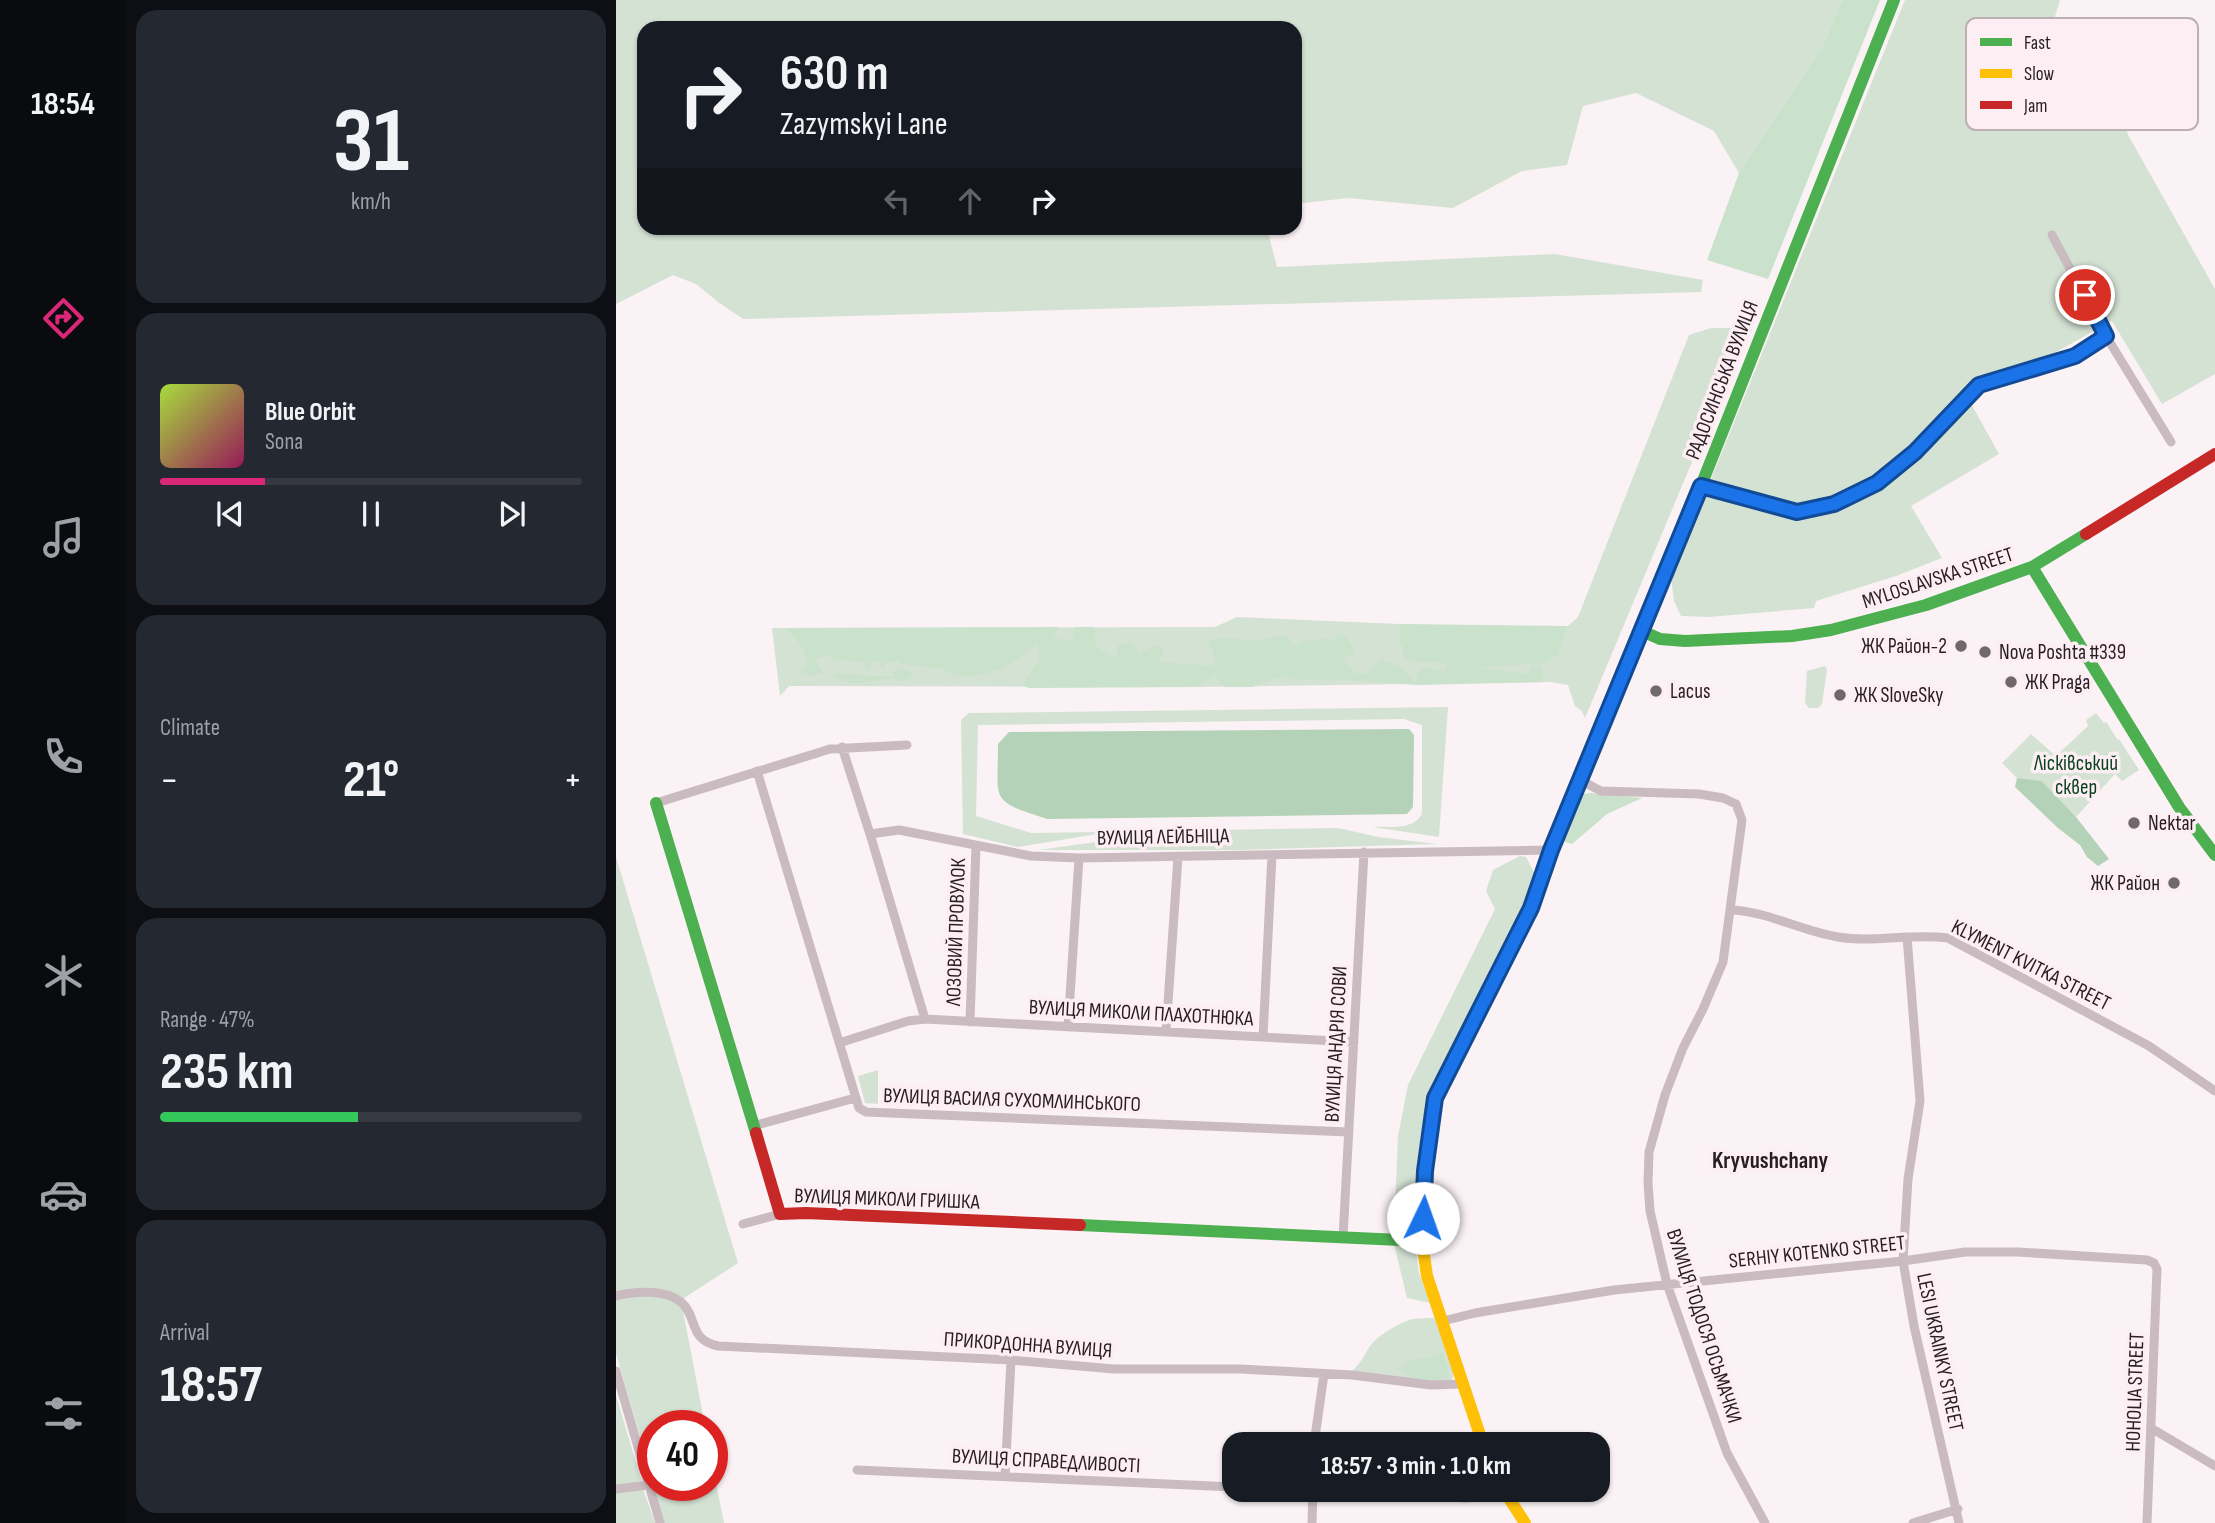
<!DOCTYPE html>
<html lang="en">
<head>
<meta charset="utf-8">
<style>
	body { margin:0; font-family:"Sofia Sans Condensed",sans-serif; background:#242831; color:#f1f3f6; height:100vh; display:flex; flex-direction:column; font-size:26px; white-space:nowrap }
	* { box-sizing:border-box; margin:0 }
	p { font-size:23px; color:#9ea1a6 }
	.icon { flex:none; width:38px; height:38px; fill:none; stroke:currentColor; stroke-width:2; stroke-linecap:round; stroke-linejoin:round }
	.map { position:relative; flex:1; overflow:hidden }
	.sheet { display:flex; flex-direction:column; gap:10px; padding:10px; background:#0d0f14; width:490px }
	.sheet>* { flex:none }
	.banner { position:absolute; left:21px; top:21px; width:665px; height:214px; border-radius:21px; box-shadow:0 2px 5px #0004; background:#171b24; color:#f1f3f6; overflow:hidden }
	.speed { position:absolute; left:21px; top:1410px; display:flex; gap:14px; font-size:35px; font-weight:700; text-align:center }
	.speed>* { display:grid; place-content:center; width:91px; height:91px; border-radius:50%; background:#171b24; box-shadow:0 2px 5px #0004; line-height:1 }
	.speed .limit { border:10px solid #d22; background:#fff; color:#111 }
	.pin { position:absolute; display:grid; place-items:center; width:60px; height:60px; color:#fff; margin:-30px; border:4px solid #fff; border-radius:50%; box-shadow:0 2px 7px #0007 }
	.me { position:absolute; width:77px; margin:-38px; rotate:3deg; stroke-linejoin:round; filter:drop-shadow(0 0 5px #0008) }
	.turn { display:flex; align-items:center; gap:24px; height:147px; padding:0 28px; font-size:32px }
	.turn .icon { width:91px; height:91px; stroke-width:2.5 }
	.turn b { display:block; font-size:49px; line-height:60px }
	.lanes { display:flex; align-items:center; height:66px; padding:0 28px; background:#0003; justify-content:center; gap:35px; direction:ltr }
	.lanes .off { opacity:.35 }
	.big { font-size:52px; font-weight:700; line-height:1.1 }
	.sheet .widget { flex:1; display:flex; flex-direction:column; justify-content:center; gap:10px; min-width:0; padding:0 24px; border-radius:21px; background:#242831 }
	.sheet .dial { align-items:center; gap:0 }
	.dial b { font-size:91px; line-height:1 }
	.song { display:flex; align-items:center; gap:21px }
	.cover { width:84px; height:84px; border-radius:10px; background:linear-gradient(135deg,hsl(80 70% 55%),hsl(330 70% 35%)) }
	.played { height:7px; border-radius:4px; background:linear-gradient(90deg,#db2777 25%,#363941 25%) }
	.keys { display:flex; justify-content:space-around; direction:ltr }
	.heat { display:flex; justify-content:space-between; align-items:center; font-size:38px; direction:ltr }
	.charge { height:10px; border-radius:5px; background:linear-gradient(90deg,#34c759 47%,#363941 0) }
	.trip { position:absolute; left:606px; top:1432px; width:388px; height:70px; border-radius:21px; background:#171b24; box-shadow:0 2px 5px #0004; font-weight:700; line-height:70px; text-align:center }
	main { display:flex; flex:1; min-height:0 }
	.tab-bar { display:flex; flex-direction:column; width:126px; justify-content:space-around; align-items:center; background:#090b0e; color:#9ea1a6 }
	.tab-bar .icon { width:49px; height:49px }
	.tab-bar .on { color:#db2777 }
	.tab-bar b { font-size:32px; color:#f1f3f6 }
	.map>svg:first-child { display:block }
	.green { fill:#d4e2d4 }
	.forest { fill:#cae1cc }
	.water { fill:#b4d2b8 }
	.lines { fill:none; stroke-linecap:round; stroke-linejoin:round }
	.street { stroke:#cabbc0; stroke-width:9 }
	.fast { stroke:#4caf50; stroke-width:12 }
	.slow { stroke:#ffc107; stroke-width:12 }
	.jam { stroke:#c62828; stroke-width:12 }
	.route-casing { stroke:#114b97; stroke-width:18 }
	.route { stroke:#1a73e8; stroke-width:12 }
	.poi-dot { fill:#70696b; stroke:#fdeef3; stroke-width:2.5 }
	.labels { text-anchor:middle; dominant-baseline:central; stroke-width:7; stroke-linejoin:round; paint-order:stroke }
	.street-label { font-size:21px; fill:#261f21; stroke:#fdeef3 }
	.poi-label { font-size:21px; fill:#261f21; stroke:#fdeef3; text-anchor:start }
	.park-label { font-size:21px; fill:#063f1b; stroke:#fdeef3 }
	.neighbourhood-label { font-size:23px; font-weight:bold; fill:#261f21; stroke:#fdeef3 }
	.key { fill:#fdeef3; stroke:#bcb0b4; stroke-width:2 }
	.key-label { font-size:19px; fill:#261f21 }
</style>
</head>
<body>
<main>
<nav class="tab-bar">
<b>18:54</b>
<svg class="icon on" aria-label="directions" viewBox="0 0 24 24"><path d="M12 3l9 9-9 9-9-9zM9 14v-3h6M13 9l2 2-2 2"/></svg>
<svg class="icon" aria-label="music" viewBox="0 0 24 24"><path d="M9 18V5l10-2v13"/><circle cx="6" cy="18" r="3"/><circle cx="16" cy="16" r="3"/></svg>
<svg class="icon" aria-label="phone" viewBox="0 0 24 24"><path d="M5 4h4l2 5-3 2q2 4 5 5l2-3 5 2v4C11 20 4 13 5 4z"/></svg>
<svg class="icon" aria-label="climate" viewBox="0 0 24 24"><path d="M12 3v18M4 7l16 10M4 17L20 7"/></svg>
<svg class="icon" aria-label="car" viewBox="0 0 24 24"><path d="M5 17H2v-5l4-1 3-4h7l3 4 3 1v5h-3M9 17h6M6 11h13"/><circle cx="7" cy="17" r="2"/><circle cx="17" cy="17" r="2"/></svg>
<svg class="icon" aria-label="filters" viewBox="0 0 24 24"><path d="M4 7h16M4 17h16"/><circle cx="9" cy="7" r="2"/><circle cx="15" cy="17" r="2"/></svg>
</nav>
<section class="sheet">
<div class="widget dial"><b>31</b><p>km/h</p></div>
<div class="widget">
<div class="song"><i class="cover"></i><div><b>Blue Orbit</b><p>Sona</p></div></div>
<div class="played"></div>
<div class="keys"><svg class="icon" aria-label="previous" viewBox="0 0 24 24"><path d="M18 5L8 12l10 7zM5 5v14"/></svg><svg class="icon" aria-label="pause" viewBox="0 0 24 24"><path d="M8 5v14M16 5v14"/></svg><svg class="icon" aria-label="next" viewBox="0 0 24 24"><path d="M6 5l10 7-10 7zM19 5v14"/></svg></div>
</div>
<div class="widget"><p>Climate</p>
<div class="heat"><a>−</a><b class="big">21°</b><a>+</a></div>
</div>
<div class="widget"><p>Range · 47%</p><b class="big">235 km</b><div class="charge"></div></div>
<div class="widget"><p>Arrival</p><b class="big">18:57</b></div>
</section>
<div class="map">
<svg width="1599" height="1523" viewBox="0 0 1599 1523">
	<rect width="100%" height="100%" fill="#faf2f4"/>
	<path class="green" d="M0,0H1226L1208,43L1123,173L1098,131L1020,93L967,106L951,165L906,171L837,208L732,198L679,204V28H28V228H651L661,267L939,254L1087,280L1085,292L127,319L102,302L80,284L57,275L0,304Z
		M1289,0H1444L1437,23L1477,45L1552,40L1511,133L1599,289V374L1546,404L1496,321L1353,400L1383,454L1295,506L1326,558L1280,576L1200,601L1198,608L1093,617L1065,616L1058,601L1055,578Z
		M1095,328H1116L1129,335L969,718L966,711L959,706L952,685L935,682L580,687L173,686L164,696L156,628L599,627L621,617L830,626H952L962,617L1073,335Z
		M1209,666L1211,670L1206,704L1202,708H1193L1189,703L1191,671Z
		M832,707L823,837L757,827C774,826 796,831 806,814V725L788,719L362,725L360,816L415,833L493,832L402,847L347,834L345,720L353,713Z
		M1480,713L1488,723L1490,722L1502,740L1503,739L1523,770L1506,781L1499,774L1460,817L1426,781L1401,778L1386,763L1415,734L1440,756L1472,726L1470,720Z
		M722,828L762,837L821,844L624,850H423L487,841L531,831Z
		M904,856L910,857L920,876L885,953L816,1089L803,1155L798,1237L778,1235L782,1136L792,1085L879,909L870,891L877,870Z
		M0,857L122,1263L65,1300L89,1426H37V1482L0,1353Z
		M262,1070V1104L249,1103L242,1076Z
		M778,1244H799L803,1273L814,1303L791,1298Z
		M819,1318L838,1374L835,1382L827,1384L734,1373C742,1366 746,1360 751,1351C758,1337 782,1323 797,1319C804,1318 812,1318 819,1318Z
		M0,1395L26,1483L0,1486Z
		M96,1463L108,1523H48L38,1486H96Z
		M27,1489L39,1523H0V1490Z"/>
	<path class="forest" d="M1226,0H1264L1152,279L1091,260L1123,173L1208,43Z
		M785,624L952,626L940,656L928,663L859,668L913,674L916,666L925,667L927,682L801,685L733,680H679L665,676L636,687H608L599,675L580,687L413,688L406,686L422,661L423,643C400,661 374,679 343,676C336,675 330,670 323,668C309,665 293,668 281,661L269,663V668H265L264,661H256L254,670H249V662L221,660L210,655L199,660L207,673L194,676L182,671L191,667C190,649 182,641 170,628L442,627L435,638L457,641L459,627H478L480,647L493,655L500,656L502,645C513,641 517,644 524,653L542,644L548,652L543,662L595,666L600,660L593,640L613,638L636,641L669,635L676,641V647C688,639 704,638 718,640L722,634L731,637L739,654L726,658L738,673L750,675L765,659L784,667L801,684L803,670L812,667L827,672L832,665C814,659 806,667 787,657V647L783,643Z
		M287,668L296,673L289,682C267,670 237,696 215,673L276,677L279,670Z
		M975,793L1026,798L991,814L956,844L949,842L946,837L962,800L967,794Z
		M826,1353L832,1367V1377C816,1384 795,1379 782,1369L798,1359L812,1358Z"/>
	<path class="water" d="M793,729L798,735L797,807L791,814L431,819C373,800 382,803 382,744L393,732Z
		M1401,778L1426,781L1460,817L1493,859L1482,866L1471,857L1464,845L1442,828L1399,787Z"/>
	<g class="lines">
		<path class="street" d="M1436,235L1490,336L1555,442
			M1085,486L1181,512L1218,504L1261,483L1299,452L1363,385L1459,356L1490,336
			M226,747L254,834L283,830L415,856L463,858L935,850
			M141,771L243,1108L250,1112L733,1132
			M964,780L985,791L1083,794L1107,798L1120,804L1126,820L1107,962L1087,1009L1067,1048L1049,1095L1033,1152L1032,1183L1034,1211L1051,1284L1111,1453L1149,1523
			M40,803L214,749L291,745
			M254,834L309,1019L738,1042
			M1116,910C1153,912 1185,931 1222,937C1258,943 1296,933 1332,938L1533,1046L1599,1091
			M1291,937L1304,1101L1292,1179L1287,1261L1298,1326L1343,1523
			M354,1022L360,845
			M452,1027L463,858
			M550,1032L562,857
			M647,1037L656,855
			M223,1043L292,1021L309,1019
			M137,1126L239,1098
			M127,1224L164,1214
			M727,1237L748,852
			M0,1296C18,1291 49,1289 65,1302C82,1316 72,1340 102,1346L395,1360L498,1369H625L736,1375L815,1385L847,1384
			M827,1321L859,1313L998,1290L1287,1261L1349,1252H1402L1531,1260L1538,1263L1541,1269L1531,1523
			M0,1371L44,1523
			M1535,1428L1599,1466
			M698,1444L708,1374
			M241,1470L618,1487
			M389,1477L395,1360
			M0,1489L33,1485
			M678,1489L850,1498L890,1495
			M696,1523L697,1489
			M1297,1523L1342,1509"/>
		<path class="fast" d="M1073,516L1278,0
			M1416,567L1563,807L1599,855
			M1026,631L1044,639L1069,641L1176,636L1215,630L1310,605L1416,567L1470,534
			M40,803L140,1133
			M464,1225L806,1241"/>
		<path class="slow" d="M867,1444L811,1276L806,1241L809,1171L819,1098L904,930
			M887,1489L909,1523"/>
		<path class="jam" d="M1470,534L1599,454
			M904,930L915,908L935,850L1073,516
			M140,1133L164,1214L190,1213L464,1225"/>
	</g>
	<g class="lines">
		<defs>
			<path id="route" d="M807,1218L809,1171L819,1098L915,908L935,850L1085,486L1181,512L1218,504L1261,483L1299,452L1363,385L1459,356L1490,336L1469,295"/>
		</defs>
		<use href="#route" class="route-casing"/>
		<use href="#route" class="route"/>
	</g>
	<g class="poi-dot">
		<circle cx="1345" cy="646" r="7"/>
		<circle cx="1369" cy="652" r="7"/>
		<circle cx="1395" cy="682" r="7"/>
		<circle cx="1040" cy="691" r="7"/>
		<circle cx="1224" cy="695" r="7"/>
		<circle cx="1518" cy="823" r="7"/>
		<circle cx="1558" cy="883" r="7"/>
	</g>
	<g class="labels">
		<g class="street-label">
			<text transform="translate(1106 380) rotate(-69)">РАДОСИНСЬКА ВУЛИЦЯ</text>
			<text transform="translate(1322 578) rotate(-18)">MYLOSLAVSKA STREET</text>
			<text transform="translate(547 837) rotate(-1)">ВУЛИЦЯ ЛЕЙБНІЦА</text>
			<text transform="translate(340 932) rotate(-88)">ЛОЗОВИЙ ПРОВУЛОК</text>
			<text transform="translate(1415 965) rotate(27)">KLYMENT KVITKA STREET</text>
			<text transform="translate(525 1013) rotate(3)">ВУЛИЦЯ МИКОЛИ ПЛАХОТНЮКА</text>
			<text transform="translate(720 1044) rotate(-87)">ВУЛИЦЯ АНДРІЯ СОВИ</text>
			<text transform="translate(396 1100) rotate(2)">ВУЛИЦЯ ВАСИЛЯ СУХОМЛИНСЬКОГО</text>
			<text transform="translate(271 1199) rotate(2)">ВУЛИЦЯ МИКОЛИ ГРИШКА</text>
			<text transform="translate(1201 1252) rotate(-6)">SERHIY KOTENKO STREET</text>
			<text transform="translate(1088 1326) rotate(72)">ВУЛИЦЯ ТОДОСЯ ОСЬМАЧКИ</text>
			<text transform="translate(412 1345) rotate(4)">ПРИКОРДОННА ВУЛИЦЯ</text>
			<text transform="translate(1324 1352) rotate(78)">LESI UKRAINKY STREET</text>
			<text transform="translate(1519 1392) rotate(-88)">HOHOLIA STREET</text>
			<text transform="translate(430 1461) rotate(3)">ВУЛИЦЯ СПРАВЕДЛИВОСТІ</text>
		</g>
		<g class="poi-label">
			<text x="1331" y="646" text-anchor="end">ЖК Район-2</text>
			<text x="1383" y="652">Nova Poshta #339</text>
			<text x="1409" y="682">ЖК Praga</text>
			<text x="1054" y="691">Lacus</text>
			<text x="1238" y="695">ЖК SloveSky</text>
			<text x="1532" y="823">Nektar</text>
			<text x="1544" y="883" text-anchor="end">ЖК Район</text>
		</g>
		<g class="park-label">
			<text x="1460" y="763">Лісківський<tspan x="1460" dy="24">сквер</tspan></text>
		</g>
		<g class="neighbourhood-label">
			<text x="1154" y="1161">Kryvushchany</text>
		</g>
	</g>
	<rect x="1350" y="18" width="232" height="112" rx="10" class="key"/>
	<rect x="1364" y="38" width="32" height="8" fill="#4caf50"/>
	<rect x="1364" y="69" width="32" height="9" fill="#ffc107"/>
	<rect x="1364" y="101" width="32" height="8" fill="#c62828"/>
	<g class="key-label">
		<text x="1408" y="49">Fast</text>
		<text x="1408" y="80">Slow</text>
		<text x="1408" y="112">Jam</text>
	</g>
</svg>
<div class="speed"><div class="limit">40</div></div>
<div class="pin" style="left:1469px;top:295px;background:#d93025"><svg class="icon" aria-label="arrive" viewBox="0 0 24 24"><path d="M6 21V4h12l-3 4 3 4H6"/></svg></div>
<svg class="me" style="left:807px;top:1218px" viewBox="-20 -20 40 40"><circle r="19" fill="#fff"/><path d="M0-13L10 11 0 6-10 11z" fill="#1a73e8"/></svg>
<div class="trip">18:57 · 3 min · 1.0 km</div>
<div class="banner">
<div class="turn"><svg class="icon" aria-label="right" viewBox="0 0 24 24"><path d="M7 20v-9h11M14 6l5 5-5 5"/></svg><div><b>630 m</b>Zazymskyi Lane</div></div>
<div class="lanes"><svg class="icon off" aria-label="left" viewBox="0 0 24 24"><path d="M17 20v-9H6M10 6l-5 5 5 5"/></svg><svg class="icon off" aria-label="ahead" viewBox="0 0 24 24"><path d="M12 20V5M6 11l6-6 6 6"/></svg><svg class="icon" aria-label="right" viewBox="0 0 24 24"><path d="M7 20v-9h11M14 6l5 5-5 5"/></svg></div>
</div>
</div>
</main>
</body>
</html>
